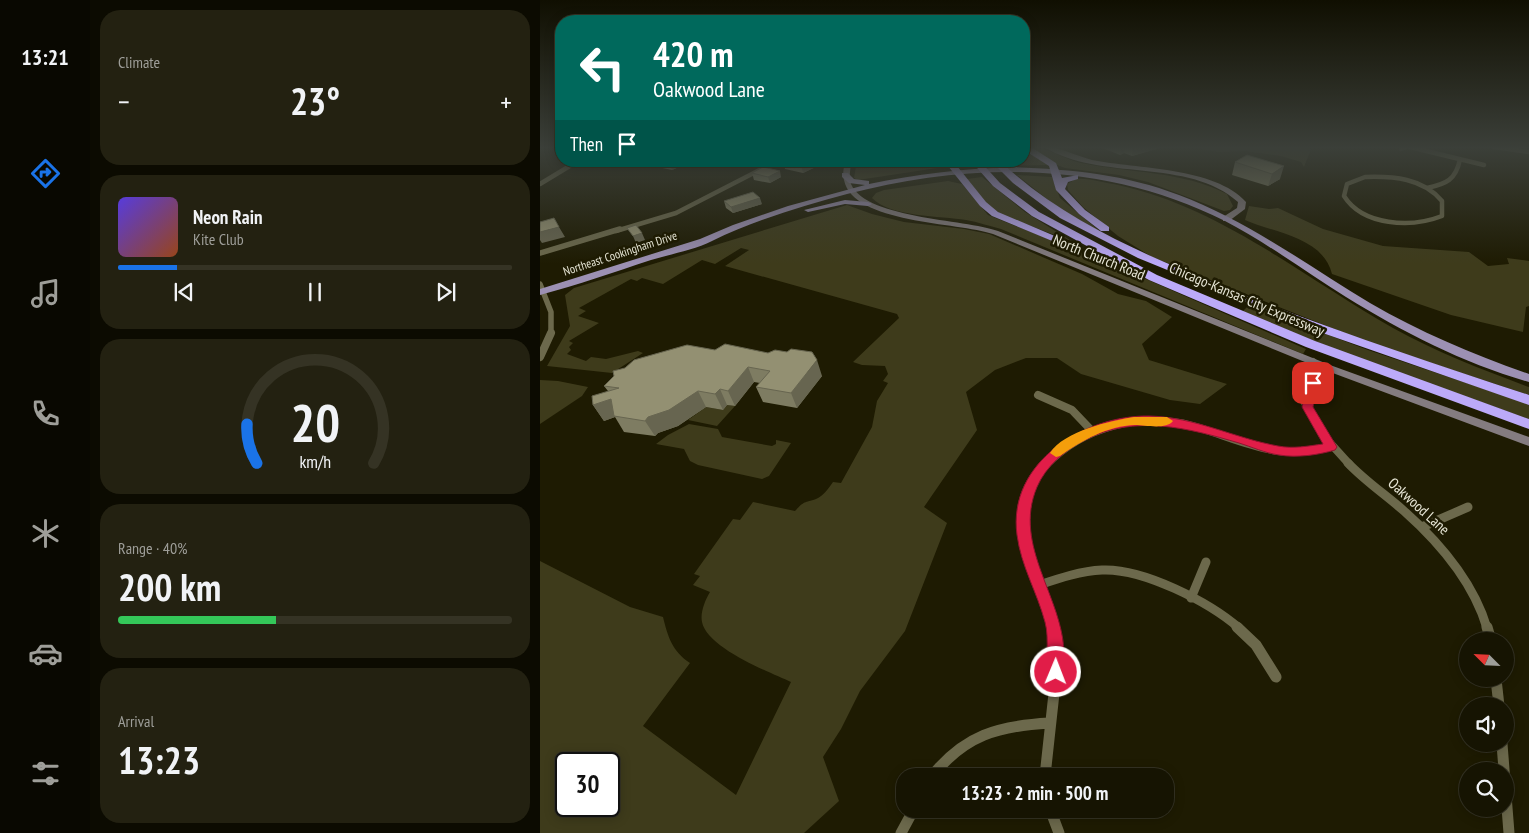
<!DOCTYPE html>
<html lang="en">
<head>
<meta charset="utf-8">
<style>
	body { margin:0; font-family:"PT Sans Narrow",sans-serif; background:#232111; color:#f1f3f6; height:100vh; display:flex; flex-direction:column; font-size:19px; white-space:nowrap }
	* { box-sizing:border-box; margin:0 }
	p { font-size:16px; color:#9e9e99 }
	.icon { flex:none; width:28px; height:28px; fill:none; stroke:currentColor; stroke-width:2; stroke-linecap:round; stroke-linejoin:round }
	.map { position:relative; flex:1; overflow:hidden }
	.panel { display:flex; flex-direction:column; gap:10px; padding:10px; background:#0c0b01; width:450px }
	.panel>* { flex:none }
	.guide { position:absolute; left:15px; top:15px; width:475px; height:152px; border-radius:20px; box-shadow:0 2px 12px #0003,0 0 0 1px #353324; background:#00695c; color:#fff; overflow:hidden }
	.needle { width:32px; rotate:294deg }
	.tools { position:absolute; left:919px; top:632px; display:grid; gap:10px }
	.tools a { display:grid; place-items:center; width:55px; height:55px; border-radius:50%; background:#161402; box-shadow:0 2px 12px #0003,0 0 0 1px #353324; font-size:25px }
	.speed { position:absolute; left:15px; top:752px; display:flex; gap:10px; font-size:25px; font-weight:700; text-align:center }
	.speed>* { display:grid; place-content:center; width:65px; height:65px; border-radius:50%; background:#161402; box-shadow:0 2px 12px #0003,0 0 0 1px #353324; line-height:1 }
	.speed .limit { border:2px solid #111; border-radius:8px; background:#fff; color:#111 }
	.pin { position:absolute; display:grid; place-items:center; width:42px; height:42px; color:#fff; margin:-21px; border-radius:10px; box-shadow:0 2px 8px #0006 }
	.me { position:absolute; width:55px; margin:-28px; rotate:1deg; stroke-linejoin:round; filter:drop-shadow(0 0 4px #0008) }
	.turn { display:flex; align-items:center; gap:18px; height:105px; padding:0 15px; font-size:22px }
	.turn .icon { width:65px; height:65px; stroke-width:2.5 }
	.turn b { display:block; font-size:35px; line-height:42px }
	.then { display:flex; align-items:center; height:48px; padding:0 15px; background:#0003; gap:10px; font-size:19px }
	.big { font-size:38px; font-weight:700; line-height:1.1 }
	.panel .widget { flex:1; display:flex; flex-direction:column; justify-content:center; gap:8px; min-width:0; padding:0 18px; border-radius:20px; background:#232111 }
	.panel .dial { align-items:center; gap:0 }
	.dial svg { height:130px; overflow:visible; fill:none; stroke:#353324; stroke-width:7; stroke-linecap:round; text-anchor:middle }
	.dial text { fill:#f1f3f6; stroke:none }
	.song { display:flex; align-items:center; gap:15px }
	.cover { width:60px; height:60px; border-radius:8px; background:linear-gradient(135deg,hsl(250 70% 55%),hsl(20 70% 35%)) }
	.played { height:5px; border-radius:2px; background:linear-gradient(90deg,#1a73e8 15%,#353324 15%) }
	.keys { display:flex; justify-content:space-around; direction:ltr }
	.heat { display:flex; justify-content:space-between; align-items:center; font-size:28px; direction:ltr }
	.charge { height:8px; border-radius:4px; background:linear-gradient(90deg,#34c759 40%,#353324 0) }
	.trip { position:absolute; left:356px; top:768px; width:278px; height:50px; border-radius:20px; background:#161402; box-shadow:0 2px 12px #0003,0 0 0 1px #353324; font-weight:700; line-height:50px; text-align:center }
	main { display:flex; flex:1; min-height:0 }
	.tab-bar { display:flex; flex-direction:column; width:90px; justify-content:space-around; align-items:center; background:#090801; color:#9e9e99 }
	.tab-bar .icon { width:35px; height:35px }
	.tab-bar .on { color:#1a73e8 }
	.tab-bar b { font-size:22px; color:#f1f3f6 }
	.map>svg:first-child { display:block }
	.green { fill:#3e3b1b; fill-rule:evenodd }
	.lines { fill:none; stroke-linecap:round; stroke-linejoin:round }
	.street-far4 { stroke:#6c694c; stroke-width:4.5 }
	.street-far3 { stroke:#6c694c; stroke-width:5.5 }
	.street-far2 { stroke:#6c694c; stroke-width:8 }
	.street-far1 { stroke:#6c694c; stroke-width:9 }
	.street { stroke:#6c694c; stroke-width:11 }
	.secondary { fill:#847c80; fill-rule:evenodd }
	.primary { fill:#9c90b3; fill-rule:evenodd }
	.highway { fill:#bcaaf8; fill-rule:evenodd }
	.wall { fill:#7e7c62 }
	.shaded-wall { fill:#676550 }
	.building { fill:#939072; stroke:#676550 }
	.route { fill:#e11d48; stroke:#92132f }
	.slow { fill:#f59e0b }
	.labels { text-anchor:middle; dominant-baseline:central; stroke-width:5; stroke-linejoin:round; paint-order:stroke }
	.far-street-label { font-size:12px; fill:#e6e5d5; stroke:#1e1b02 }
	.street-label { font-size:15px; fill:#e6e5d5; stroke:#1e1b02 }
</style>
</head>
<body>
<main>
<nav class="tab-bar">
<b>13:21</b>
<svg class="icon on" aria-label="directions" viewBox="0 0 24 24"><path d="M12 3l9 9-9 9-9-9zM9 14v-3h6M13 9l2 2-2 2"/></svg>
<svg class="icon" aria-label="music" viewBox="0 0 24 24"><path d="M9 18V5l10-2v13"/><circle cx="6" cy="18" r="3"/><circle cx="16" cy="16" r="3"/></svg>
<svg class="icon" aria-label="phone" viewBox="0 0 24 24"><path d="M5 4h4l2 5-3 2q2 4 5 5l2-3 5 2v4C11 20 4 13 5 4z"/></svg>
<svg class="icon" aria-label="climate" viewBox="0 0 24 24"><path d="M12 3v18M4 7l16 10M4 17L20 7"/></svg>
<svg class="icon" aria-label="car" viewBox="0 0 24 24"><path d="M5 17H2v-5l4-1 3-4h7l3 4 3 1v5h-3M9 17h6M6 11h13"/><circle cx="7" cy="17" r="2"/><circle cx="17" cy="17" r="2"/></svg>
<svg class="icon" aria-label="filters" viewBox="0 0 24 24"><path d="M4 7h16M4 17h16"/><circle cx="9" cy="7" r="2"/><circle cx="15" cy="17" r="2"/></svg>
</nav>
<section class="panel">
<div class="widget"><p>Climate</p>
<div class="heat"><a>−</a><b class="big">23°</b><a>+</a></div>
</div>
<div class="widget">
<div class="song"><i class="cover"></i><div><b>Neon Rain</b><p>Kite Club</p></div></div>
<div class="played"></div>
<div class="keys"><svg class="icon" aria-label="previous" viewBox="0 0 24 24"><path d="M18 5L8 12l10 7zM5 5v14"/></svg><svg class="icon" aria-label="pause" viewBox="0 0 24 24"><path d="M8 5v14M16 5v14"/></svg><svg class="icon" aria-label="next" viewBox="0 0 24 24"><path d="M6 5l10 7-10 7zM19 5v14"/></svg></div>
</div>
<div class="widget dial"><svg viewBox="0 0 100 80">
<path d="M14 69A42 42 0 1 1 86 69"/>
<path d="M14 69A42 42 0 0 1 8 45" stroke="#1a73e8"/>
<text x="50" y="56" font-size="32" font-weight="700">20</text>
<text x="50" y="72" font-size="11">km/h</text>
</svg></div>
<div class="widget"><p>Range · 40%</p><b class="big">200 km</b><div class="charge"></div></div>
<div class="widget"><p>Arrival</p><b class="big">13:23</b></div>
</section>
<div class="map">
<svg width="989" height="833" viewBox="0 0 989 833">
	<rect width="100%" height="100%" fill="#1e1b02"/>
	<path class="green" d="M490,147C508,147 523,159 541,163C589,173 643,171 687,194L693,206L690,210L684,211L608,182L579,175L525,168L517,165Z
		M651,147H763L771,149L764,167L761,162L741,156L705,151L678,152Z
		M484,150L504,161L507,165L463,166L458,161H484Z
		M317,161H402L404,167L318,180L314,178Z
		M477,175L512,177L520,198L562,233L517,207Z
		M442,177L485,212L533,242L462,215L447,204L427,179Z
		M536,179C550,178 564,183 578,185C680,207 763,277 853,328C896,352 943,370 989,387V395L830,343L612,257L578,236L543,207L528,190L527,184Z
		M408,181L422,184L448,215L574,265L766,349L763,354L461,229C449,226 438,222 426,220C401,216 350,217 332,198L336,193L344,190Z
		M307,205L332,214L364,222L424,229L449,234L542,274L578,294L606,301L632,317L602,344L609,360L687,384L660,404L630,400L541,374L517,358H486L455,370L426,392L437,430L384,507L407,523L365,631L320,691L301,729L283,757L299,801L264,833H0V561L90,607L123,617C128,637 132,651 150,663L103,726L196,795L251,682C229,672 167,648 162,622C160,613 165,600 170,592L153,585L160,576L154,574L193,519L200,520L213,502L255,511C264,501 264,503 276,499C283,496 289,488 293,482L301,483L332,427L337,401L348,383L343,381L348,374L345,366L322,365L313,362L359,318L357,314L185,266L209,250L201,248L175,264L162,260L123,284L102,278L97,281L91,279L39,308L46,311L38,316L59,323L29,341L33,343L29,347L31,350L27,354L46,361L51,357L66,359L98,351L103,353L72,373L7,366L30,326L25,295L34,288ZM26,764H69V806H26Z
		M709,206L729,209L738,208L783,229L843,246L929,252L948,266L969,264L967,258L989,261V306L986,307L983,332L911,315L792,274C783,237 734,233 705,220Z
		M709,305L828,350L989,404V419L820,359L702,312Z
		M0,380L18,381L48,387L42,396L0,424Z
		M187,405L195,406L177,426L148,420L166,407L183,410Z
		M149,424L178,429L182,437L232,446L236,444V440L251,443L229,476L222,479L158,465L150,461L144,449L116,444L128,435Z"/>
	<g class="lines">
		<path class="street-far4" d="M870,147L944,165
			M954,147L989,152
			M861,149L866,147
			M825,177C853,176 883,178 902,201V216C871,228 823,226 804,196L807,184Z
			M0,184L38,161
			M887,188C906,184 916,180 920,159
			M76,231L136,213L237,161"/>
		<path class="street-far3" d="M0,253L80,229
			M0,284L11,312V334"/>
		<path class="street-far2" d="M0,357L11,333
			M773,362L764,373L758,390L782,434L810,465
			M498,395L532,410L552,431
			M767,407L773,383L786,367
			M506,465C544,426 600,412 653,426C682,434 709,447 738,451C755,453 774,450 791,447"/>
		<path class="street-far1" d="M507,463C497,473 491,487 487,501C476,548 503,584 514,628
			M808,463C825,481 846,495 864,511C900,543 933,581 947,628
			M882,527L928,507
			M499,585C520,578 541,571 562,570C603,568 669,602 699,628
			M651,598L666,562"/>
		<path class="street" d="M697,627L716,645L736,677
			M947,627L951,641
			M956,679L959,706
			M962,744L969,833
			M392,776C425,735 458,726 509,723
			M505,776L516,675L514,627
			M510,809L519,833
			M361,833L374,809"/>
		<path class="secondary" d="M504,147C520,147 537,156 552,160C597,169 675,167 706,202L705,209L689,221H683V217L697,208L698,202C648,157 561,182 504,147Z
			M305,161H311C311,167 309,175 310,181C320,219 426,219 458,231L790,365L989,437V446L782,369L453,234C418,222 313,224 304,180C302,175 304,167 305,161Z"/>
		<path class="primary" d="M471,167C528,169 585,174 639,195C708,221 767,265 830,303C880,332 934,355 989,374V382C925,364 863,332 806,297C766,272 727,243 685,221C567,161 432,161 307,194C262,206 213,221 172,241C154,250 131,254 111,260C74,272 38,285 0,295V289L160,239L193,225L248,206L325,185L309,183L302,177V173H308L314,179L329,181V184C376,174 423,169 471,167Z
			M305,200L328,202L332,204L328,206L305,204L268,212L264,210Z"/>
		<path class="highway" d="M484,147H491L516,163L522,178L538,175V179L528,182L525,189L545,210L569,227V231H561L539,214L516,190L509,166L484,150Z
			M404,161H413L446,202L458,212L543,248L542,250H534L452,216L440,206Z
			M431,161H440L460,183L499,212L617,275L775,341L989,419V429L766,347L609,280L492,216L453,186Z
			M451,161H460C522,220 601,253 679,285C781,326 885,361 989,395V405L774,330L598,258L520,218L473,183Z"/>
	</g>
	<path class="wall" d="M560,147H623L592,156L584,153L580,155Z
		M707,155L740,179L728,186L692,175L695,162Z
		M97,161H160L155,164L150,162L132,170L98,163Z
		M250,161H281L282,164L263,173L245,169L244,164Z
		M212,173L241,177L230,183L214,180Z
		M184,201L222,204L193,213L186,208Z
		M147,345L282,376L257,408L223,402L216,387L220,383L214,382L195,406L187,405L183,410L166,407L138,426L118,433L115,436L84,432L75,417L64,421L53,405L68,391L64,386L85,368Z"/>
	<path class="shaded-wall" d="M581,147H585L584,153L580,155Z
		M593,147H623L592,156Z
		M128,161H149L150,162L132,170Z
		M276,161H281L282,164L263,173L262,168Z
		M744,166L740,179L728,186L732,174Z
		M240,171L241,177L230,183L228,177Z
		M220,198L222,204L193,213L191,207Z
		M19,227L25,237L2,243L0,240V232Z
		M102,233L105,240L96,243L93,236Z
		M277,360L282,376L257,408L251,393Z
		M208,367L214,382L195,406L188,391Z
		M180,389L187,405L183,410L175,394Z
		M158,391L166,407L138,426L118,433L115,436L105,421L108,417Z
		M71,399L75,417L64,421L53,405Z"/>
	<path class="building" d="M707,155L744,166L732,174L695,162Z
		M250,161H276L262,168L244,164Z
		M223,167L240,171L228,177L212,173Z
		M213,192L220,198L191,207L184,201Z
		M14,218L19,227L0,232V222Z
		M96,225L102,233L93,236L87,228Z
		M185,344L228,353L235,350L247,352L251,349L272,352L277,360L251,393L216,387L230,371L208,367L188,391L180,389L175,394L158,391L129,410L108,417L105,421L74,416L71,399L53,405L52,396L79,388L64,386L74,376L73,371L85,368L94,360L147,345L175,350Z"/>
	<linearGradient id="sky" x2="0" y2="1"><stop stop-color="#100f01"/><stop offset="0.56" stop-color="#3b3f39"/><stop offset="1" stop-color="#3b3f39" stop-opacity="0"/></linearGradient>
	<rect width="989" height="264" fill="url(#sky)"/>
	<path class="route" d="M773,379L778,383L773,407L797,447L795,450C778,455 757,458 739,455C725,453 712,447 699,443C648,428 595,414 545,440C525,450 506,466 497,487C472,546 524,598 524,655C524,663 525,670 522,678L516,680L510,678C504,661 510,640 505,622C497,592 481,566 477,535C467,462 545,415 609,416C655,417 694,438 738,446C753,449 768,446 783,444L762,407L768,383Z"/>
	<path class="slow" d="M594,417H627L633,421C626,430 605,425 595,425C567,426 543,440 520,456L516,457L510,453C524,431 570,421 594,417Z"/>
	<g class="labels">
		<g class="far-street-label">
			<text transform="translate(80 253) rotate(-18)">Northeast Cookingham Drive</text>
		</g>
		<g class="street-label">
			<text transform="translate(559 257) rotate(22)">North Church Road</text>
			<text transform="translate(707 299) rotate(23)">Chicago-Kansas City Expressway</text>
			<text transform="translate(879 506) rotate(42)">Oakwood Lane</text>
		</g>
	</g>
</svg>
<div class="tools">
<a><svg class="needle" viewBox="-14 -14 28 28"><path d="M0-13l5 13h-10z" fill="#e53935"/><path d="M0 13l5-13h-10z" fill="#9e9e99"/></svg></a>
<a><svg class="icon" aria-label="sound" viewBox="0 0 24 24"><path d="M4 9h4l5-4v14l-5-4H4zM17 9q2 3 0 6"/></svg></a>
<a><svg class="icon" aria-label="search" viewBox="0 0 24 24"><circle cx="10" cy="10" r="6"/><path d="M15 15l6 6"/></svg></a>
</div>
<div class="speed"><div class="limit">30</div></div>
<div class="pin" style="left:773px;top:383px;background:#d93025"><svg class="icon" aria-label="arrive" viewBox="0 0 24 24"><path d="M6 21V4h12l-3 4 3 4H6"/></svg></div>
<svg class="me" style="left:516px;top:672px" viewBox="-20 -20 40 40"><circle r="17" fill="#e11d48" stroke="#fff" stroke-width="3"/><path d="M0-11L8 9 0 5-8 9z" fill="#fff"/></svg>
<div class="trip">13:23 · 2 min · 500 m</div>
<div class="guide">
<div class="turn"><svg class="icon" aria-label="left" viewBox="0 0 24 24"><path d="M17 20v-9H6M10 6l-5 5 5 5"/></svg><div><b>420 m</b>Oakwood Lane</div></div>
<div class="then">Then<svg class="icon" aria-label="arrive" viewBox="0 0 24 24"><path d="M6 21V4h12l-3 4 3 4H6"/></svg></div>
</div>
</div>
</main>
</body>
</html>
